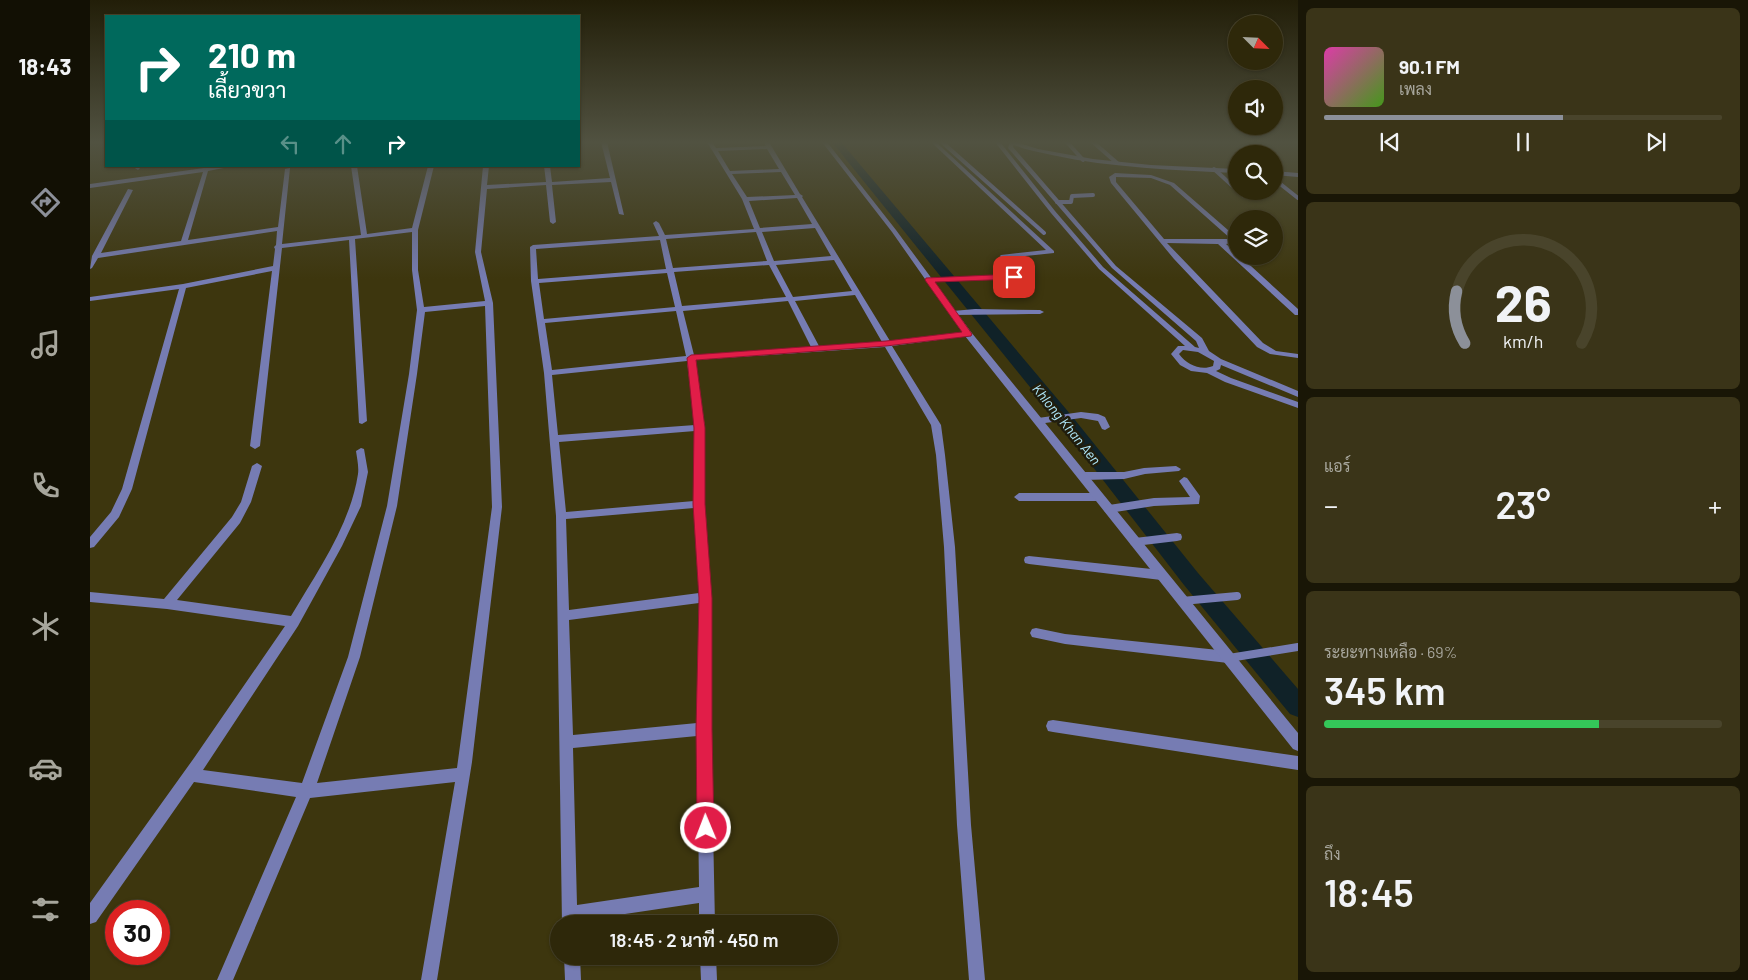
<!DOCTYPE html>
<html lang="th">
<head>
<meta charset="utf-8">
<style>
	body { margin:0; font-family:Barlow,Sarabun,sans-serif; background:#3a3418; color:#f1f3f6; height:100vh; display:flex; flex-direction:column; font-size:19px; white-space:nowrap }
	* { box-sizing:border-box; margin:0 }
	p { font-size:16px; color:#a7a69c }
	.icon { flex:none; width:28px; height:28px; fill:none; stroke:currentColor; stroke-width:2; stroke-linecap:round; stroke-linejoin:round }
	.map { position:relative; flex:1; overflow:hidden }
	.side { display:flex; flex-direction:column; gap:8px; padding:8px; background:#191606; width:450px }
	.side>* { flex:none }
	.guide { position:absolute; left:15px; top:15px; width:475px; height:152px; border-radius:0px; box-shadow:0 1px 4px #0004,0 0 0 1px #49442b; background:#00695c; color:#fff; overflow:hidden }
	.needle { width:32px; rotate:114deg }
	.buttons { position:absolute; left:1138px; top:15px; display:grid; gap:10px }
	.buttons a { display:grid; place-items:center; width:55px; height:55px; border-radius:50%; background:#2e280a; box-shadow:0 1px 4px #0004,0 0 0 1px #49442b; font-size:25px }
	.speed { position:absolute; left:15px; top:900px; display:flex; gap:10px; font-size:25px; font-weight:700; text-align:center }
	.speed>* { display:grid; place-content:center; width:65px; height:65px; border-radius:50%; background:#2e280a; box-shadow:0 1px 4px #0004,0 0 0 1px #49442b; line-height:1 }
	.speed .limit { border:8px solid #d22; background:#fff; color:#111 }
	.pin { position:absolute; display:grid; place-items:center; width:42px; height:42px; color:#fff; margin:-21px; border-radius:10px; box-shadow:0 2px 8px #0006 }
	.me { position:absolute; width:55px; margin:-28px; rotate:359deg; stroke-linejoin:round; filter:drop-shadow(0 0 4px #0008) }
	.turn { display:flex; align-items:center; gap:18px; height:105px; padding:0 20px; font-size:22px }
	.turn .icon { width:65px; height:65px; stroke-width:2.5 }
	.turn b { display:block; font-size:35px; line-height:42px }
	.lanes { display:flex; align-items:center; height:48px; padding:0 20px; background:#0003; justify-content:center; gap:25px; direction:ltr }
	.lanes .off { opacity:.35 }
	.big { font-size:38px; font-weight:600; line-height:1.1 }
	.side .tile { flex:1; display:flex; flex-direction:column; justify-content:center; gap:8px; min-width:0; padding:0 18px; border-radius:8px; background:#3a3418 }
	.side .dial { align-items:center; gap:0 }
	.dial svg { height:130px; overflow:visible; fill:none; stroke:#49442b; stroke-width:7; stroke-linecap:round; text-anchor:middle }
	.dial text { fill:#f1f3f6; stroke:none }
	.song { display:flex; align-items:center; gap:15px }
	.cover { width:60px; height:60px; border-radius:8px; background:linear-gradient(135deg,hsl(320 70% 55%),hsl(100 70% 35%)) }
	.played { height:5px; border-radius:2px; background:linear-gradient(90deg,#8c9099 60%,#49442b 60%) }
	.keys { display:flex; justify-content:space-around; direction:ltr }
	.heat { display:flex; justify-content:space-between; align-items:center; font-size:28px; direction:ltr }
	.charge { height:8px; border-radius:4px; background:linear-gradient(90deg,#34c759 69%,#49442b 0) }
	.trip { position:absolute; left:460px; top:915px; width:288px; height:50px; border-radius:25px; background:#2e280a; box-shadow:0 1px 4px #0004,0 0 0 1px #49442b; font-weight:600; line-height:50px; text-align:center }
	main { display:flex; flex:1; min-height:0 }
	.tabs { display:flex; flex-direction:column; width:90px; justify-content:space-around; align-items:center; background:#121004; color:#a7a69c }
	.tabs .icon { width:35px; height:35px }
	.tabs .on { color:#8c9099 }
	.tabs b { font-size:22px; color:#f1f3f6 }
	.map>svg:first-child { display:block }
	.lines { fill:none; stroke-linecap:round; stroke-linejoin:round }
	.canal { fill:#102228; fill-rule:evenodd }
	.service-far1 { stroke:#767cb3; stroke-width:4 }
	.service { stroke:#767cb3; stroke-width:8 }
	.minor { fill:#767cb3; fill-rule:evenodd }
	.tertiary { fill:#767cb3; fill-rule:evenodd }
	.route { fill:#e11d48; stroke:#92132f }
	.labels { text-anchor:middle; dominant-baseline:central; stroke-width:5; stroke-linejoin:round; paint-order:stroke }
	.water-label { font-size:14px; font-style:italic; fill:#b0e9fb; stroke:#201d0d }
</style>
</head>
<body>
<main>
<nav class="tabs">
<b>18:43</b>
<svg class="icon on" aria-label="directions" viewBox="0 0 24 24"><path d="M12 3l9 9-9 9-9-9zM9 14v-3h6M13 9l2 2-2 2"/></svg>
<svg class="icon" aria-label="music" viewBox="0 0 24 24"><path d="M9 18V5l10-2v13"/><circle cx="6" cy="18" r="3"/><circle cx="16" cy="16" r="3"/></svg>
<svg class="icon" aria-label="phone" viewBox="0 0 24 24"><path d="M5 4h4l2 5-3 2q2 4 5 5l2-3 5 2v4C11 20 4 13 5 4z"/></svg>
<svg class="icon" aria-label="climate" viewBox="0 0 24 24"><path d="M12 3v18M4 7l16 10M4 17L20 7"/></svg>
<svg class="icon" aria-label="car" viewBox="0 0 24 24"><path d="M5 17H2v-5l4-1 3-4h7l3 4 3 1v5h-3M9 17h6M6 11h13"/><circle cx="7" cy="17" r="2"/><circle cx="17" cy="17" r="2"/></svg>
<svg class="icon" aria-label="filters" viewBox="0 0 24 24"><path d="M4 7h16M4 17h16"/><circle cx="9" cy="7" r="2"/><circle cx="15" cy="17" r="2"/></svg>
</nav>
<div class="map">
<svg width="1208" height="980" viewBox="0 0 1208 980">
	<rect width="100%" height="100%" fill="#3d360e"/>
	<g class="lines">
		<path class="canal" d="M742,142H751L981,415L1108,573L1208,689V717L1200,714L1094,585L969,423Z"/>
		<path class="service-far1" d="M852,142L954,233
			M977,142L993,160
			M1003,142L1027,163
			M1124,169L1146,189
			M1184,179L1208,198
			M1149,191L1154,196
			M967,202H981L982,196L1003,195"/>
		<path class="service" d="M1092,601L1147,596
			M1139,658L1208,647"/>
		<path class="minor" d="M511,142H517L534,215L529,214L521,182L462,185L466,222L463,224L460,222L456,185L397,189L391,252L403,303L412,507L382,762L347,980H331L365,782L220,798L143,980H127L206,797L104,782L6,922L0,924V903L104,758L195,626L77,609L0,602V592L74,599L142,517L151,502L162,466L167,463L172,466L161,502L150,523L87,600L201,616C227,572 260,526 268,474C269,467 267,458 266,451L271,448L274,449L278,472L271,506L252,546L208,626L113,770L212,783L258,657L297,506L319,374L327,310L322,270V232L265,239L277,421L272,424L269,423L259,240L192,248L170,446L165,449L160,446L182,271L96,288L42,489L29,517L4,547L0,548V537L21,512L32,489L89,289L0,301V297L93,284L183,266L185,249L184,247L186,245L187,231L8,258L2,268L0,269L2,256L38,189L43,190L11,253L91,241L113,172L0,188V184L114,168V166H144L118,171L98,240L188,227L195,169L200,168L192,244L271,235L261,166H267L277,234L322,228L338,166H344L328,230V270L334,307L395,301L385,252L393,166H399L397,185L456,182L454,166H460L462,182L520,178ZM395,306L402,507L367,768L227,783L270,657L307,506L327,374L335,312Z
			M617,142H622L626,148L676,146L674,142H679L710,194L713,196L712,197L800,341L878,332L882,334L878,336L802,346L851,425L855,455L865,547L881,825L895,980H879L867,825L854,547L846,455L841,425L795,347L605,360L615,428L614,504L621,597V729L625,924H609V903L488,921V924H472L466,516L454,373L441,281L440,247L443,245L569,236L563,223L566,221L569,223L575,235L664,229L652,199ZM677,149L689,169L640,171L628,151ZM691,172L705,195L657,197L642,174ZM707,198L722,224L670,228L659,201ZM725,228L741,256L684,261L672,232ZM666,232L677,261L583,268L576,239ZM570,240L576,269L448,279L446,249ZM744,260L762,291L703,297L686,265ZM679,265L696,297L592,306L584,272ZM577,273L585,307L454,319L449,283ZM765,295L792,342L729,346L705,301ZM698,301L721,347L604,355L593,311ZM586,311L596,356L462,370L455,323ZM597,361L605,425L468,435L462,375ZM605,431L604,501L476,512L469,442ZM604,508L609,593L479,610L476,519ZM609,603L607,723L483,735L479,620ZM607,736L609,887L487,905L483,748Z
			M841,142H846L964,251V253L917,258L929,276L924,279L837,281L835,280L839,278L922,275L910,256L911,255L956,250Z
			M905,142H910L965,211L1013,267L1105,347L1109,348L1106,341L1022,268L918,148L920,142H924L923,147L1026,266L1112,338L1119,351L1131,359L1208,391V397L1131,365L1130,369L1126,371L1141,378L1208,402V408L1135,382L1117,373L1101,371L1090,365L1081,354L1088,346H1095L1009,269L961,213ZM1093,350L1108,352L1124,361L1123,366C1111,371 1097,365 1089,354Z
			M46,166H52L48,170L45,168Z
			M1025,173L1061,175L1084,183L1146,237V242L1136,244L1146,253V256H1150L1208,309V315H1205L1128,244L1077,243L1173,343L1186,351L1208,354V358L1180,354L1167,347L1084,259L1021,183L1019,177ZM1026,177L1061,178L1080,185L1141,239H1074L1026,182Z
			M885,309L950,310L954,312L950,314H939L863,315L859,313L863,311Z
			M991,412L1008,414L1015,417L1020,427L1015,430L1012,429L1008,421L991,418L948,424L943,421L948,418Z
			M1086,466L1091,469L1089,471L1055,474L1034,479L993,480L988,476L993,472H1034L1054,468Z
			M1094,477L1097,478L1110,496L1109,504L1064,506L1019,513L1015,512L1014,509L1015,506L1019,505L1064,498L1100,497L1089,481Z
			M929,493H1009L1014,497L1009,501H929L924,497Z
			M1087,533L1091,534L1092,537L1091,540L1087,541L1045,546L1041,545L1040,542L1041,539L1045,538Z
			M939,556L1071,570L1075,572L1077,575L1075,578L1071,580L939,564L935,563L934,560L935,557Z
			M946,628L975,634L1138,651L1142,653L1144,657L1142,661L1138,663L975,644L942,637L940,633L942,629Z
			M963,720L1208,756V770L963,732L958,731L956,726L958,721Z
			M474,956H490L491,980H475Z
			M610,956H626L627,980H611Z"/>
		<path class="tertiary" d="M732,142H737L806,230L881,332L1208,733V751L1203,749L875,336L802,232Z
			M918,142H926L948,149L1003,159L1061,165L1146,169V173C1085,170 1022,168 962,155C947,152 930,149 918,142Z
			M1184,171L1208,173V177L1184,175Z"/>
	</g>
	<linearGradient id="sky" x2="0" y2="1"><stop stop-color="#221e08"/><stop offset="0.51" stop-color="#515241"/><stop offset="1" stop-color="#515241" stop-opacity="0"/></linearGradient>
	<rect width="1208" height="279" fill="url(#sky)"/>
	<path class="route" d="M924,274L928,277L926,279L845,282L882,334L881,336L796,346L606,360L615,428V504L622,598V729L624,828L622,834L616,837L610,834L607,828L606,729L609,598L603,504L604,428L597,358L601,355L796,341L872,332L835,280L836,278Z"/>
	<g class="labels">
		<g class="water-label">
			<text transform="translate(977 424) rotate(51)">Khlong Khan Aen</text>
		</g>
	</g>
</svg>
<div class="buttons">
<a><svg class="needle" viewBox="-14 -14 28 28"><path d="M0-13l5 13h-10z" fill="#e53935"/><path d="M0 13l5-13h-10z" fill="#a7a69c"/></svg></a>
<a><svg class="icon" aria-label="sound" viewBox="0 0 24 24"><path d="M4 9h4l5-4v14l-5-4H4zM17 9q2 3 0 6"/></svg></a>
<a><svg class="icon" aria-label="search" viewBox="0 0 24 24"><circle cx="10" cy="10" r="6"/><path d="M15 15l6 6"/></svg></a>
<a><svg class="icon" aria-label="layers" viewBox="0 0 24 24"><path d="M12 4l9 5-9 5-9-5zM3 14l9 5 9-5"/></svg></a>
</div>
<div class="speed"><div class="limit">30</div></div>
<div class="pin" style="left:924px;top:277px;background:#d93025"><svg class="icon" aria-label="arrive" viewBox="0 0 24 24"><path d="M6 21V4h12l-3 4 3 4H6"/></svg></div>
<svg class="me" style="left:616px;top:828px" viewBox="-20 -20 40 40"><circle r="17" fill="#e11d48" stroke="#fff" stroke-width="3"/><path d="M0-11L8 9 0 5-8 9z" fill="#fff"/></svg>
<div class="trip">18:45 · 2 นาที · 450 m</div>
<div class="guide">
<div class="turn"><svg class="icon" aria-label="right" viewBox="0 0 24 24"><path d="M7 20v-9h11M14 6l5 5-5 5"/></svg><div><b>210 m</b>เลี้ยวขวา</div></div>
<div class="lanes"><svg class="icon off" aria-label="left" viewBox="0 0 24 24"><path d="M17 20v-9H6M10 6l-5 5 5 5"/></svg><svg class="icon off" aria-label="ahead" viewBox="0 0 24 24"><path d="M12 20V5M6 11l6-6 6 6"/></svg><svg class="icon" aria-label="right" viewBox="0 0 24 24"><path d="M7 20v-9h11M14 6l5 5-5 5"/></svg></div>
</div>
</div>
<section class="side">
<div class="tile">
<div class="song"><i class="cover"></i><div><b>90.1 FM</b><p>เพลง</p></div></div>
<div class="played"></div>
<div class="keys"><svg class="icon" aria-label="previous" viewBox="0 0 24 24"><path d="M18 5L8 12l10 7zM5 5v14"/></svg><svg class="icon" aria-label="pause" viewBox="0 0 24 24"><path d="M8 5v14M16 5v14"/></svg><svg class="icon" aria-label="next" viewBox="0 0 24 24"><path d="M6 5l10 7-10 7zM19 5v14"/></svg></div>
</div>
<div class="tile dial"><svg viewBox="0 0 100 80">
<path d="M14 69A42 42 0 1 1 86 69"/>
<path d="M14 69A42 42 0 0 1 9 37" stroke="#8c9099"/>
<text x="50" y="56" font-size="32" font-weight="700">26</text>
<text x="50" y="72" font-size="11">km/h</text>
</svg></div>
<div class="tile"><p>แอร์</p>
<div class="heat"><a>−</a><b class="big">23°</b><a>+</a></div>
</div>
<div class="tile"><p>ระยะทางเหลือ · 69%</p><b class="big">345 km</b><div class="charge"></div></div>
<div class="tile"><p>ถึง</p><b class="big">18:45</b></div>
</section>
</main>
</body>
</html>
